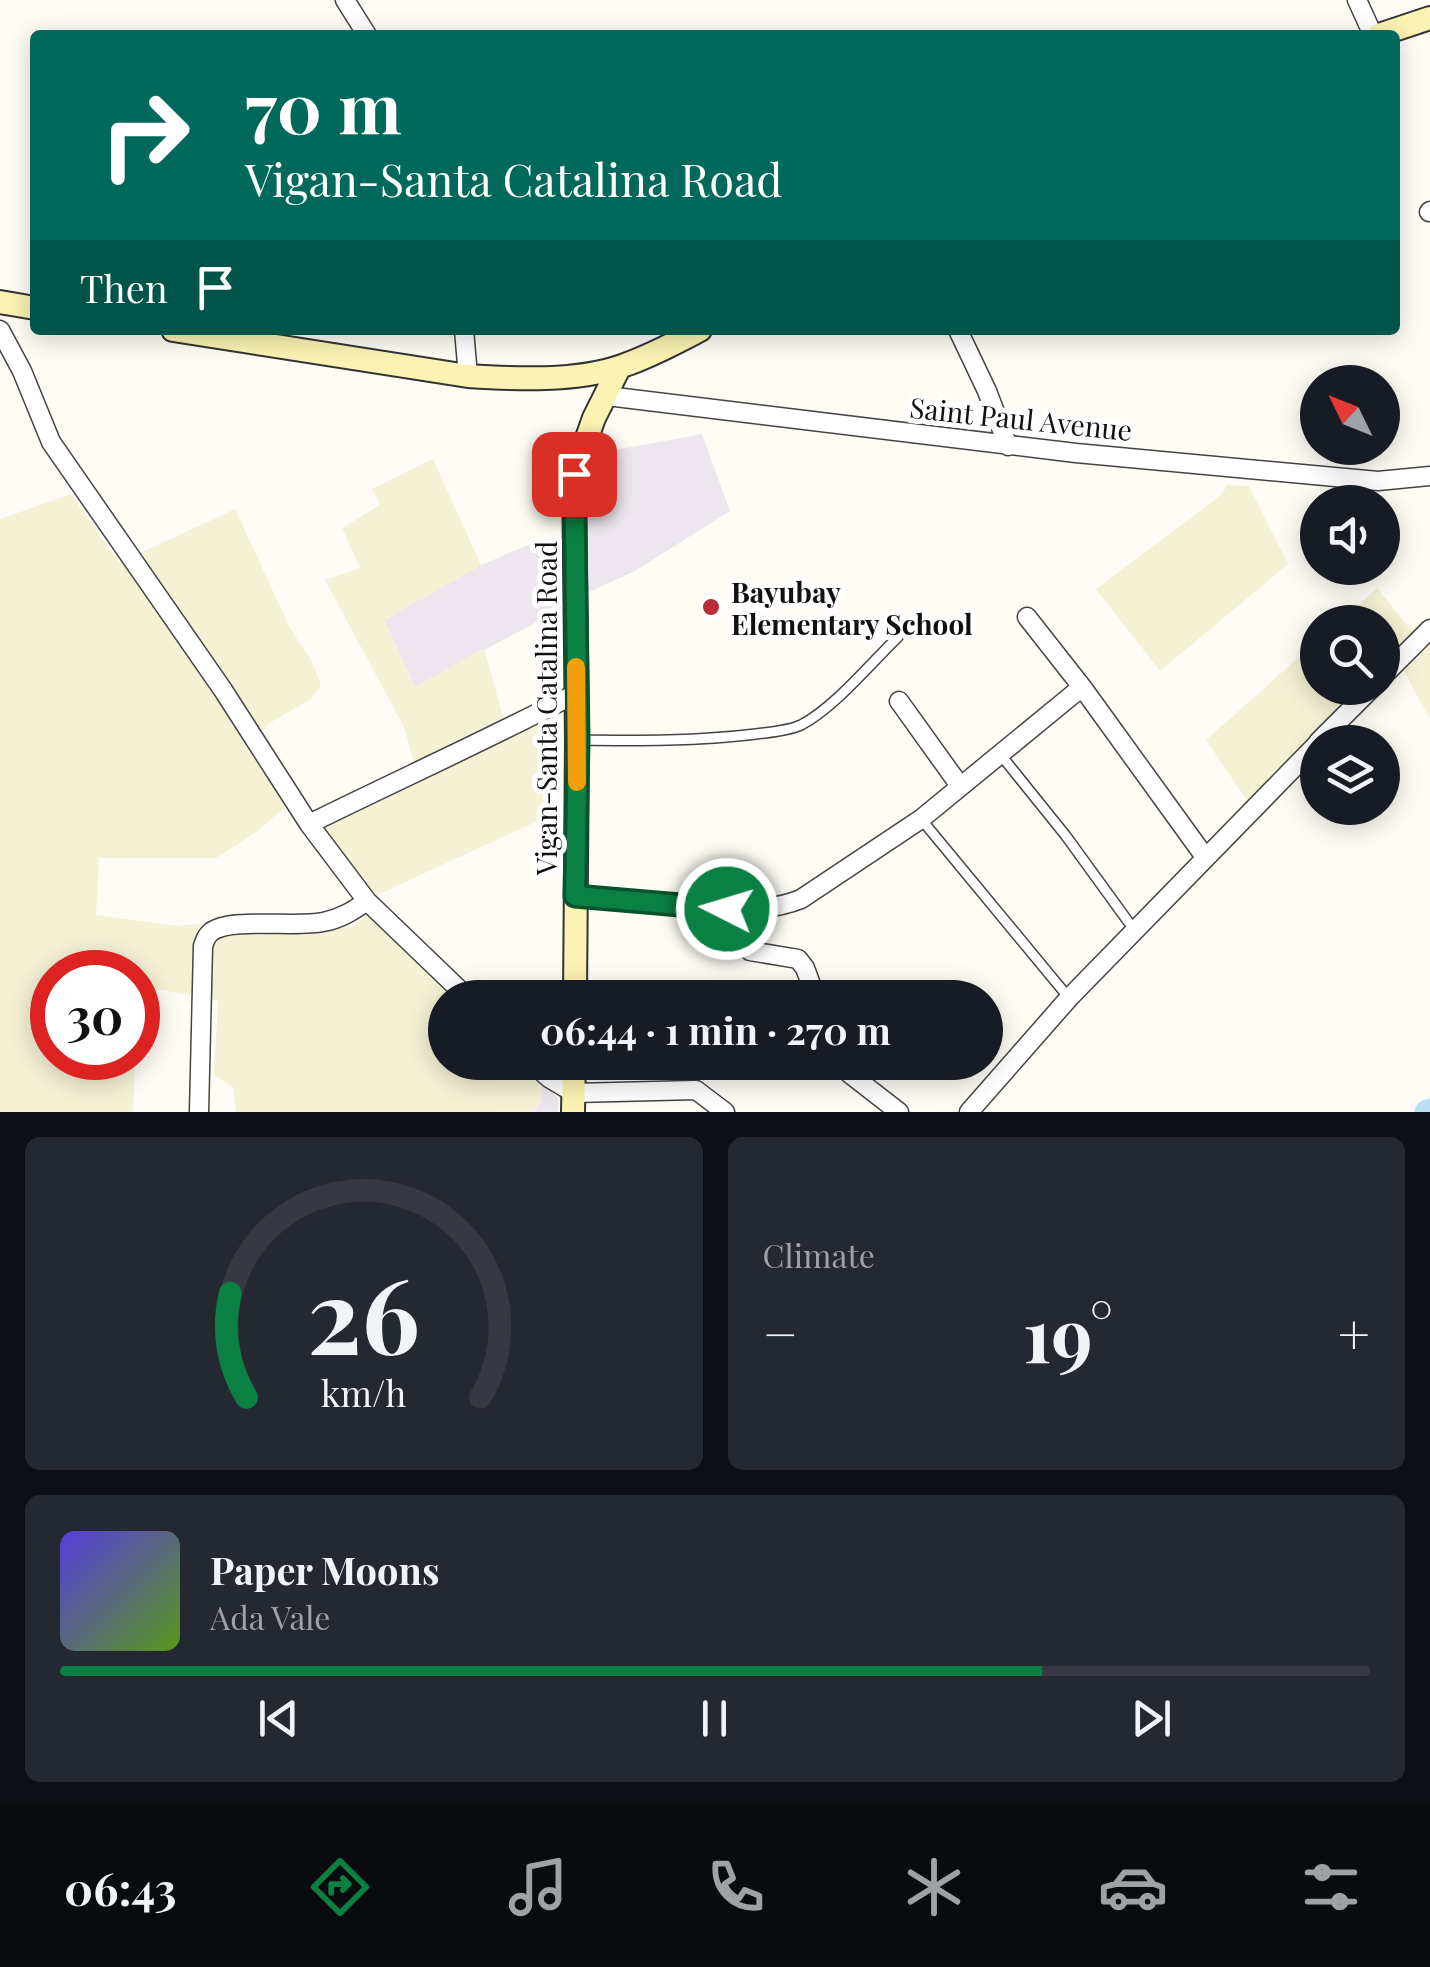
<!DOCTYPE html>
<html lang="en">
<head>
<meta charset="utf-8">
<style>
	body { margin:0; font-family:"Playfair Display",serif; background:#242831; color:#f1f3f6; height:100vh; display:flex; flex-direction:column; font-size:38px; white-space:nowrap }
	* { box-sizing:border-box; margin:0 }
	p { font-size:32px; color:#9ea1a6 }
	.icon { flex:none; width:55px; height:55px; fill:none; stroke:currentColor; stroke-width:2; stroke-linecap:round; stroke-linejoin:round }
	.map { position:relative; height:1112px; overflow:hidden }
	.panel { display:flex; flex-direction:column; gap:25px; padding:25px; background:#0d0f14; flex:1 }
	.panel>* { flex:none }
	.top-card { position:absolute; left:30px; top:30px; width:1370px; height:305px; border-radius:10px; box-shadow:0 5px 25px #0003; background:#00695c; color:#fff; overflow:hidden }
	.needle { width:65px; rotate:313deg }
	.fabs { position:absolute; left:1300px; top:365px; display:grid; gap:20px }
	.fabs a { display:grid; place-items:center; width:100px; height:100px; border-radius:50%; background:#171b24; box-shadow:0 5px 25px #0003; font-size:50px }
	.speed { position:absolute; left:30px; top:950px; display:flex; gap:20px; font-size:50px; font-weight:700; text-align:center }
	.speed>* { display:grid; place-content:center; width:130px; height:130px; border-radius:50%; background:#171b24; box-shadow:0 5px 25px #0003; line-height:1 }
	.speed .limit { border:15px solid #d22; background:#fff; color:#111 }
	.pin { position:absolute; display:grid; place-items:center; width:85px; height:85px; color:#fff; margin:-42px; border-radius:20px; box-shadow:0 5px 15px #0006 }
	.me { position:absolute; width:110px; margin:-55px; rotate:275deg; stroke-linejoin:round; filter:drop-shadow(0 0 8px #0008) }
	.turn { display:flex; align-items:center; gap:35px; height:210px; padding:0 50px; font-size:45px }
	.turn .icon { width:130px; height:130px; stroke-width:2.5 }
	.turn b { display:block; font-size:70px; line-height:85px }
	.then { display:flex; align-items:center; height:95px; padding:0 50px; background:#0003; gap:20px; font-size:38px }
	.big { font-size:75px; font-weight:700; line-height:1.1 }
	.panel .widget { flex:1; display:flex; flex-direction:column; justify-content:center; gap:15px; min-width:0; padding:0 35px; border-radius:15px; background:#242831 }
	.panel .dial { align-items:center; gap:0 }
	.dial svg { height:260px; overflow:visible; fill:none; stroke:#363941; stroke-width:7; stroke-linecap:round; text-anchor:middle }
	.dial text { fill:#f1f3f6; stroke:none }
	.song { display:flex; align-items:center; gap:30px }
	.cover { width:120px; height:120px; border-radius:15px; background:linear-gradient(135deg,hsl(250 70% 55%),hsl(90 70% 35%)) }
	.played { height:10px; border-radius:5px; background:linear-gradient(90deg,#0b8043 75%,#363941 75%) }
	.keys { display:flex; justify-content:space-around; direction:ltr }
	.heat { display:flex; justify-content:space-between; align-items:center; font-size:55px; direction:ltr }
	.panel .tiles { flex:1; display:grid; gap:25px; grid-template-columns:1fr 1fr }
	.widget:last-child { grid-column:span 2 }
	.trip { position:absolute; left:428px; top:980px; width:575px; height:100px; border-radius:50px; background:#171b24; box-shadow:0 5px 25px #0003; font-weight:700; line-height:100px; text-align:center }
	.tabs { display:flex; height:160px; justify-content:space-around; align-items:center; background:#090b0e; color:#9ea1a6 }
	.tabs .icon { width:70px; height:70px }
	.tabs .current { color:#0b8043 }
	.tabs b { font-size:45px; color:#f1f3f6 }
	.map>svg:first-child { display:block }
	.industrial { fill:#ede6ee }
	.farmland { fill:#f4f1d5 }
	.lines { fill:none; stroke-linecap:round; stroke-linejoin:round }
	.river { stroke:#bbe0f4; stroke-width:25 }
	.service-casing { stroke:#444; stroke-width:12 }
	.minor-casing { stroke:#444; stroke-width:21 }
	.secondary-casing { stroke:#333; stroke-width:26 }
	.service { stroke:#fff; stroke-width:9 }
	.minor { stroke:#fff; stroke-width:18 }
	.secondary { stroke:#fbf2b3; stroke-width:22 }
	.route-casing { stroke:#07532c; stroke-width:25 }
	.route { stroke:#0b8043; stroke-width:18 }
	.slow { stroke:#f59e0b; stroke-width:18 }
	.poi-dot { fill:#bb2e37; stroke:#fff; stroke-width:4 }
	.labels { text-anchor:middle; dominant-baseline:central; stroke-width:10; stroke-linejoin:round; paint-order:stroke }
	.street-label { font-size:28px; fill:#111; stroke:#fff }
	.poi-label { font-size:28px; font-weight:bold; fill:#111; stroke:#fff; text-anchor:start }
</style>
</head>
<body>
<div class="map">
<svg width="1430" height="1112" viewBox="0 0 1430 1112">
	<rect width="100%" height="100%" fill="#fefcf5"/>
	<path class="industrial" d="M702,434L730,511L635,571L580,596L579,505L588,455Z
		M560,537L561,609L415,687L384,620L481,565L526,546Z
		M542,1084L558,1098V1112H533L542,1100Z"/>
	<path class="farmland" d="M433,459L481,565L384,620L415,687L484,648L508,735L556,714L551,815L375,896L373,920L453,997L445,998V1062L520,1063L542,1084V1100L532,1112H236L233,1087L214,1075L218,1000L140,986L138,1022V972H52V1058H135L133,1112H0V519L71,494L119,563L235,509L290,628L311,660L321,685L311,699L268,724L248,744L290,803L255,833L216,858H99L96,915L177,926L198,924L260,935L353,926L366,915L370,890L320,826L418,777L404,727L325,580L360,568L342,528L380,505L372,489Z
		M1228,485L1249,486L1288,564L1160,671L1096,589L1219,497Z
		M1377,588L1422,644L1430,637V720L1404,671L1256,814L1206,740L1317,641L1318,688H1382V622H1339Z"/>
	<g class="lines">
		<path class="river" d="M1427,1112L1430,1111"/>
		<defs>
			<path id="service" d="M580,740C639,741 698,741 756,734C771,732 788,731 801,725C834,708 871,663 898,637
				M1000,754L1066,836L1135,931
				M921,819L1069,998"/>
			<path id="minor" d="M345,0L367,35
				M1357,0L1373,35
				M1429,212L1430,211
				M0,330L22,371L51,442L223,690L309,824L367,901L468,998
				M464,330L468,376
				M958,330L987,391L1008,446
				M607,396L1076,453L1378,481L1430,476
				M1027,617L1082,687
				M1382,677L1430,629
				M899,701L960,786
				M1318,742L1372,688
				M309,824C398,780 489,739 577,693
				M575,897C609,899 643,902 677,905C718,908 762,915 801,899L921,819L1082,687L1205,857
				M727,909L739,940L750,951L798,959L805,968L816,998
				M531,1062L549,1078L574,1093L696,1090L725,1112
				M840,1062L850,1074L899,1112
				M199,1112L203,946C206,939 205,937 211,932C231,917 296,928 323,922C340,919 353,911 367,901
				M969,1112L1069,998L1318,743"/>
			<path id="secondary" d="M1379,35L1430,18
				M0,302L35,308
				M173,330L468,376C515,379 577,382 622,366C649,357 675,343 700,330
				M575,998L577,740L574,474L594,418L619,368
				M573,1112L574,1062"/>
		</defs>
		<use href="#service" class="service-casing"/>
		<use href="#minor" class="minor-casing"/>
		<use href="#secondary" class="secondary-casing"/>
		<use href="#service" class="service"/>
		<use href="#minor" class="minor"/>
		<use href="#secondary" class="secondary"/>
	</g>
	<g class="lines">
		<defs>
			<path id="route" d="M574,474L578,740L575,896L727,909"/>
		</defs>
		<use href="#route" class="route-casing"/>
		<use href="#route" class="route"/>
		<path class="slow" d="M576,667L577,782"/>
	</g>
	<circle class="poi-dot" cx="711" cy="607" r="10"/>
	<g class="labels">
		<g class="street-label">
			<text transform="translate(1021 418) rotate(6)">Saint Paul Avenue</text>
			<text transform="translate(545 708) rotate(-90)">Vigan-Santa Catalina Road</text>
		</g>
		<g class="poi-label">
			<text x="731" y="591">Bayubay<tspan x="731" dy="32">Elementary School</tspan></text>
		</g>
	</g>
</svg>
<div class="fabs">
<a><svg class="needle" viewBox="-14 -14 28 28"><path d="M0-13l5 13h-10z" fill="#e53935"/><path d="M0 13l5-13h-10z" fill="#9ea1a6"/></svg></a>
<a><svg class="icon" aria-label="sound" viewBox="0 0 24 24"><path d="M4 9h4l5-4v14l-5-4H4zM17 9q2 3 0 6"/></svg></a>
<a><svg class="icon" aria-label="search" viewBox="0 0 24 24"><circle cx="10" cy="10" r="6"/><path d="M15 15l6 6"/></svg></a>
<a><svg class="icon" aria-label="layers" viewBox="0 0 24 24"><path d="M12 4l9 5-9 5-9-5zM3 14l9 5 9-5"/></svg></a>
</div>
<div class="speed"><div class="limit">30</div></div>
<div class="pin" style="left:574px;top:474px;background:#d93025"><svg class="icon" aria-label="arrive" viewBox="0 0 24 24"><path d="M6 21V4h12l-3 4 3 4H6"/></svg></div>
<svg class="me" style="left:727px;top:909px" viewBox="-20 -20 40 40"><circle r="17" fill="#0b8043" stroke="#fff" stroke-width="3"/><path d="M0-11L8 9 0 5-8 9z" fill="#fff"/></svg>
<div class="trip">06:44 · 1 min · 270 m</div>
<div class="top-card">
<div class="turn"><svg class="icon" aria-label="right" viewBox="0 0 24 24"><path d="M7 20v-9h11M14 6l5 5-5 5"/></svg><div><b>70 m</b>Vigan-Santa Catalina Road</div></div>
<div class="then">Then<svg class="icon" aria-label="arrive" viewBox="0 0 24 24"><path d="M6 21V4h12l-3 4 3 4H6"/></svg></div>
</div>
</div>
<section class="panel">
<div class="tiles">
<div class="widget dial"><svg viewBox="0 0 100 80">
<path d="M14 69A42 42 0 1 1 86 69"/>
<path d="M14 69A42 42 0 0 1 9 37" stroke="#0b8043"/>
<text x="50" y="56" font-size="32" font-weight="700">26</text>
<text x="50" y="72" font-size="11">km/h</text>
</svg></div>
<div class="widget"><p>Climate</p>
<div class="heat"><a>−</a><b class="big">19°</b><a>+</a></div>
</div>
<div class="widget">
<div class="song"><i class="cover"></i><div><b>Paper Moons</b><p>Ada Vale</p></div></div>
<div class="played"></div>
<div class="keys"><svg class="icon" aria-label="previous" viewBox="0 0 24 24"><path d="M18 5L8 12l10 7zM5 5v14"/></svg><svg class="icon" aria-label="pause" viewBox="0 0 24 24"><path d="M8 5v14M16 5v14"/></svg><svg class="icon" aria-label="next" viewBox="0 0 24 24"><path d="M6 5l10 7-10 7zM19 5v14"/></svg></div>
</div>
</div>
</section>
<nav class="tabs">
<b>06:43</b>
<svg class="icon current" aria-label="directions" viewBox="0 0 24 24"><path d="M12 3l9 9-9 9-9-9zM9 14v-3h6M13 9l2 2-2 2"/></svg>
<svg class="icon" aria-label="music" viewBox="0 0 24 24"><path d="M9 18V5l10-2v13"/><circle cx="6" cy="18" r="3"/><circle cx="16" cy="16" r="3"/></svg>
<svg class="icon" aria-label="phone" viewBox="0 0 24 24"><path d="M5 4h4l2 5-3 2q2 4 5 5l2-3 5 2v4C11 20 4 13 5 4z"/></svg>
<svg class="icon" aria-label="climate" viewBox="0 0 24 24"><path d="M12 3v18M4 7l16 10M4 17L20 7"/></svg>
<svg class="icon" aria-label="car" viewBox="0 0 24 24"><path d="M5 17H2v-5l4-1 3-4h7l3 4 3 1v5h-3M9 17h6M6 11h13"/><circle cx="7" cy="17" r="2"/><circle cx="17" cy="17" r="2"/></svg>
<svg class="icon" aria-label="filters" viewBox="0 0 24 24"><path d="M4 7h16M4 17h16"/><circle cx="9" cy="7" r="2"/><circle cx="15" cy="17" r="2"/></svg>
</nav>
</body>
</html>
